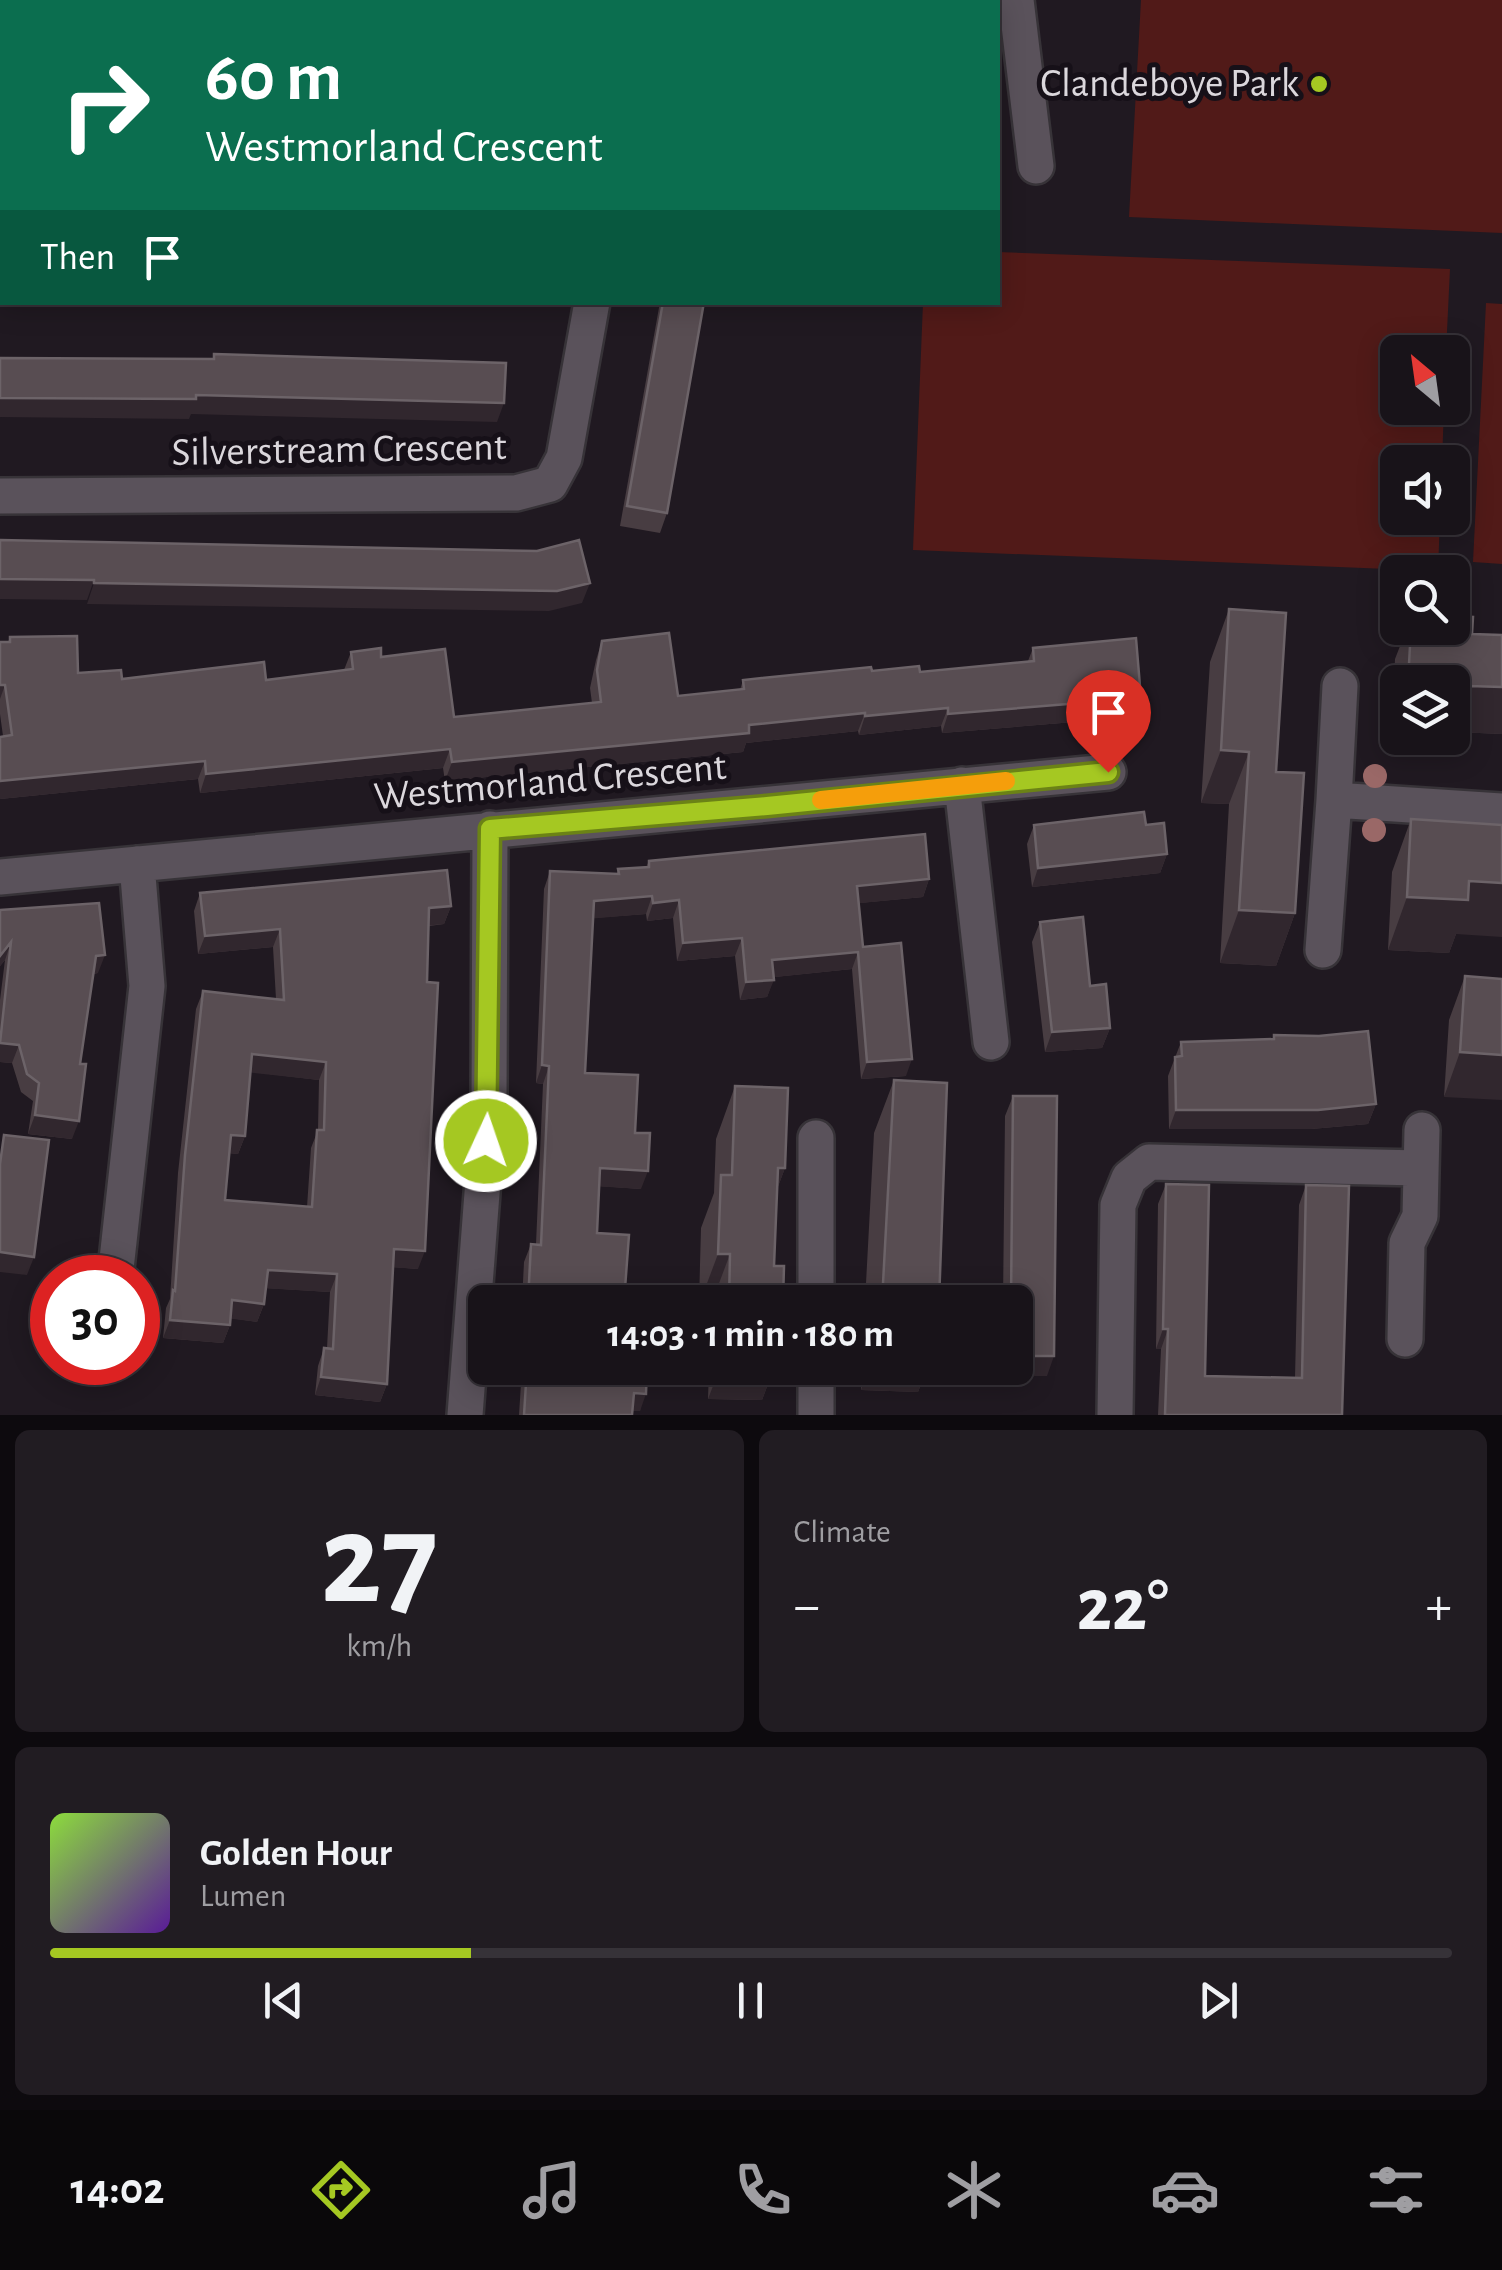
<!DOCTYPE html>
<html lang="en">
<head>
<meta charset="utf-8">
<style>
	body { margin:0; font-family:"Alegreya Sans",sans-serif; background:#211c22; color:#f1f3f6; height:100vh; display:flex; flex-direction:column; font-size:38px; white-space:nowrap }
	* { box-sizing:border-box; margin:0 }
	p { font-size:32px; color:#9f9ea2 }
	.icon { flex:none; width:55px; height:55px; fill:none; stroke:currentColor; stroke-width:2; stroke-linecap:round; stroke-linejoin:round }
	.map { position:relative; height:1415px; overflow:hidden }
	.details { display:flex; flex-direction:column; gap:15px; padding:15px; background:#0d0a0e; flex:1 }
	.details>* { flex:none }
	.hud { position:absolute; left:0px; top:0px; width:1000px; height:305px; box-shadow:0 5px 25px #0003,0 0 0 2px #363238; background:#0b6e4f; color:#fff; overflow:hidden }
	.needle { width:65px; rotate:331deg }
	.tools { position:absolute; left:1380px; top:335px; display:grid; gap:20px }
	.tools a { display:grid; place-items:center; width:90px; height:90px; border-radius:15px; background:#181319; box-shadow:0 5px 25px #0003,0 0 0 2px #363238; font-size:50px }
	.speed { position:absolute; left:30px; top:1255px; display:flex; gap:20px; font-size:50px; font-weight:700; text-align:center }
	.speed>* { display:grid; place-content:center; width:130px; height:130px; border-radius:50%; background:#181319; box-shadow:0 5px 25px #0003,0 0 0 2px #363238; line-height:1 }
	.speed .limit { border:15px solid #d22; background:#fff; color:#111 }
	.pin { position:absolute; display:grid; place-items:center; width:85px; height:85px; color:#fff; margin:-102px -42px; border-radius:50% 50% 50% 0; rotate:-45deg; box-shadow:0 0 10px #0007 }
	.pin .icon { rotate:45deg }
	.me { position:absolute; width:110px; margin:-55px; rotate:3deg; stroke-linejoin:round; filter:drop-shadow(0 0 8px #0008) }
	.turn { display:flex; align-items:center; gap:35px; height:210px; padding:0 40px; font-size:45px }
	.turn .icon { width:130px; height:130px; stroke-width:2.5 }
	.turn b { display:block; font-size:70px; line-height:85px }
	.then { display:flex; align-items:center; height:95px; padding:0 40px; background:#0003; gap:20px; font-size:38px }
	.big { font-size:75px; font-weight:600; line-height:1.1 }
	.details .tile { flex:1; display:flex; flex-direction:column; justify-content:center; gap:15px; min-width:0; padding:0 35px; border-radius:15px; background:#211c22 }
	.details .dial { align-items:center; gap:0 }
	.dial b { font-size:130px; line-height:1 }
	.song { display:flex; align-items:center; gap:30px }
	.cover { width:120px; height:120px; border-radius:15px; background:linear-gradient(135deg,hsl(90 70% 55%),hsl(270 70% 35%)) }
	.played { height:10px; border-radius:5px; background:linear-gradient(90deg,#a5c822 30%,#363238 30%) }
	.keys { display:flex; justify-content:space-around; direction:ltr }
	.heat { display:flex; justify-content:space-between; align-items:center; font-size:55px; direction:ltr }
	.details .tiles { flex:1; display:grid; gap:15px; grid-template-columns:1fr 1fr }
	.tile:last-child { grid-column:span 2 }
	.trip { position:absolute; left:468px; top:1285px; width:565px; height:100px; border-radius:15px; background:#181319; box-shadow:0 5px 25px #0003,0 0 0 2px #363238; font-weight:600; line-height:100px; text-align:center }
	.tabs { display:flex; height:160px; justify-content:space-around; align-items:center; background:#0a080a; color:#9f9ea2 }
	.tabs .icon { width:70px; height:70px }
	.tabs .active { color:#a5c822 }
	.tabs b { font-size:45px; color:#f1f3f6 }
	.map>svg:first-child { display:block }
	.green { fill:#511a18 }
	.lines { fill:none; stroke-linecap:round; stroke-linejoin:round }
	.minor-casing { stroke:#373338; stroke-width:40 }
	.minor { stroke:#5a525b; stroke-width:35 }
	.tree { fill:#9a6867 }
	.wall { fill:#483d42; fill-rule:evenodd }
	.shaded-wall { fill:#31272e }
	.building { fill:#584d52; stroke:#6c6368; stroke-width:2.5; fill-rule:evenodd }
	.route-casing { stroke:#6b8216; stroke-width:25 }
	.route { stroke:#a5c822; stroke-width:18 }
	.slow { stroke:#f59e0b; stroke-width:18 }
	.poi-dot { fill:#a5c822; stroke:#161018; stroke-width:4 }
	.labels { text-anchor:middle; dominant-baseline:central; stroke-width:10; stroke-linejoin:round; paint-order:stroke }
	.poi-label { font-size:40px; fill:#dbd7dc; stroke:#161018; text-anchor:end }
	.street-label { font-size:40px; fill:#dbd7dc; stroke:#161018 }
</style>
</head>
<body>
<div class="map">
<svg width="1502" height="1415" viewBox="0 0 1502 1415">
	<rect width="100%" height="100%" fill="#201921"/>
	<path class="green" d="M1141,0H1502V233L1129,217Z
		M998,252L1450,269L1446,352H1398V408H1444L1442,462H1398V518H1440L1438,571L913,550L923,303L998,302Z
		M1486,303L1502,304V564L1473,562Z"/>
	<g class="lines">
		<defs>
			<path id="minor" d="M1016,0L1036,166
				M643,2L644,0
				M0,136H2
				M0,496L516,493L550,484L564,458L592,302
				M962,785L991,1042
				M1334,800L1340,686
				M0,877L1108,772
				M1323,950L1334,800L1502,811
				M115,1278L147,986L137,864
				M816,1302V1138
				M1405,1339L1407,1243L1420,1216L1422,1130
				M465,1415L489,1102L490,829
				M816,1415V1368
				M1115,1415L1118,1205L1129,1178L1149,1162L1421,1168"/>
		</defs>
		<use href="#minor" class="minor-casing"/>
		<use href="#minor" class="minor"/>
	</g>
	<g class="tree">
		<circle cx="1375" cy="776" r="12"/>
		<circle cx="1374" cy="830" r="12"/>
	</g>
	<path class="wall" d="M660,302H704L667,513L660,533L620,526Z
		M1229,609L1276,772L1295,913L1276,966L1220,963L1229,804L1201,803L1210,662Z
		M1407,628H1452L1472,634L1502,635V734L1456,732L1452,743L1391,739L1395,659ZM1398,682H1452L1398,738Z
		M10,637L78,673L122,679L266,680L344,670L351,652L381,657L454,717L592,703L590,688L596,660L602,641L678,696L740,690L743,680L872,671L920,672L1028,661L1033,648L1141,698L1135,717L942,733L941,726L859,735L858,731L746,743L743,752L445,781L443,768L200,793L198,779L0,799V737L3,736L0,714V642H8Z
		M1411,819L1456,934L1449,953L1388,950L1392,872Z
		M1034,825H1146L1167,854L1160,873L1032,887L1027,844Z
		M649,861L929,879L923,897L859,903L863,947L906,1076L861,1079L852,969L774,977L767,997L740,1000L735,956L677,961L673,918L647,921L646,914L593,918L585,1073L635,1133L641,1189L599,1186L597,1233L624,1302H522L524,1262L531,1244H536L543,1084L536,1083L544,889L550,871L617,874L618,869L646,867Z
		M200,893L451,906L444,924L429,926L418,1269L393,1267L387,1384L380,1402L315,1395L318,1366L324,1348H327L330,1292L266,1288L264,1304L257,1322L230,1318V1325L223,1343L163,1338L166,1308L170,1299L178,1173L196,1009L203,991L276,999L273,947L198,954L194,911ZM251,1072L319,1080L318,1130L311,1148L307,1207L225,1200L229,1153L238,1154L245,1136Z
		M0,910L98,973L93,974L80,1064L72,1139L28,1134L33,1101L21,1092L12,1063L0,1062V1000L5,960L0,966Z
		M1040,922L1090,986L1110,1028L1102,1048L1045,1052L1032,942Z
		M1465,976L1502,979L1444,1097L1449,1020Z
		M1274,1035L1376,1104L1368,1124L1311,1129H1169L1168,1076L1181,1042L1273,1039Z
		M894,1080L939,1302H865L874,1133Z
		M735,1086L785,1168L777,1189L774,1266L783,1302H699L701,1228L714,1193L716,1139Z
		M1013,1096L1047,1376H1003V1368H1015V1302H1003L1005,1116Z
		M1166,1184L1205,1376L1295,1378L1299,1205L1306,1185L1342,1415H1158L1161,1349H1156L1158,1204Z
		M522,1368H647L640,1411H633L632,1415H519Z
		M709,1368H774L762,1400L708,1399Z
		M862,1368H927L918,1392L861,1390Z"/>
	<path class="shaded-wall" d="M0,0H33L28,2H2V15L0,16Z
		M0,237H2V257H0Z
		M196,395L504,403L497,422L191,414L189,419L0,417V398Z
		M0,579L94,580L87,600L0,599Z
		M94,583H590L582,603L549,611L87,604Z
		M0,685H5L0,699Z
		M1469,686L1502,687V734L1456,732L1452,743L1391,739L1398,720V738H1452V696Z
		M1141,698L1135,717L942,733L948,714Z
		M948,708L941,726L859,735L865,716Z
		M865,713L858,731L746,743L743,752L445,781L452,762L749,725Z
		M450,749L443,768L200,793L206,774Z
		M1221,750L1249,752L1229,804L1201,803Z
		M205,761L198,779L0,799V781Z
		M1167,854L1160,873L1032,887L1038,868Z
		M929,879L923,897L851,904L857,886Z
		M1469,881L1502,883V937L1456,934L1449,953L1388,950L1407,897Z
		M652,896L646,914L587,919L594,901Z
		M679,900L673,918L647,921L653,903Z
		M451,906L444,924L423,926L429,908Z
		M1239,910L1295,913L1276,966L1220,963Z
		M280,929L273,947L198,954L205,936Z
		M742,938L735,956L677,961L683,943Z
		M11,942L5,960L0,966V956Z
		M858,952L852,969L766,978L772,960Z
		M105,955L98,973L89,974L96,956Z
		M774,980L767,997L740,1000L746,982Z
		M1110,1028L1102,1048L1045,1052L1052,1032Z
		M0,1043L19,1045L12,1063L0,1062Z
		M1460,1052L1502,1055V1100L1444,1097Z
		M252,1054L326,1062L319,1080L246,1072Z
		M912,1059L906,1076L861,1079L867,1062Z
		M542,1065L549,1066L543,1084L536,1083Z
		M1376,1104L1368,1124L1311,1129H1169L1176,1110Z
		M35,1115L79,1121L72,1139L28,1134Z
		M231,1135L245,1136L238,1154L224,1153Z
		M600,1168L648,1171L641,1189L593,1186Z
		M778,1168H785L765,1221Z
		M394,1249L425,1251L418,1269L388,1267Z
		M0,1252L34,1257L27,1275L0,1272Z
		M718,1254H730L712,1302H700Z
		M268,1270L337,1274L330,1292L261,1288Z
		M232,1300L264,1304L257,1322L226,1318Z
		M170,1320L230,1325L223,1343L163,1338Z
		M1163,1329H1168L1161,1349H1156Z
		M1015,1356H1054L1047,1376H1003L1006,1368H1015Z
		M720,1368H774L762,1400L708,1399Z
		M869,1368H927L918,1392L861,1390Z
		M321,1377L387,1384L380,1402L315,1395Z
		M634,1393L646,1394L640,1411H627Z"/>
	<path class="building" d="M141,0H214V2H141Z
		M301,0H327L392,2H301Z
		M412,0H567V2H411Z
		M712,0H756V2H712Z
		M906,0H956V2H906Z
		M0,197H2V237H0Z
		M663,302H704L667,513L627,506Z
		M214,354L506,363L504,403L196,395V399L0,398V358L214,359Z
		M0,540L537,551L579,540L590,583L557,591L94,583V580L0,579Z
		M1229,609L1286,613L1276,772L1304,773L1295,913L1239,910L1249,752L1221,750Z
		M1452,616L1473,617L1472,634L1502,635V687L1469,686L1468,697L1452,696V682H1408L1411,628H1452Z
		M669,633L678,696L744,689L743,680L871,667L872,671L919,666L920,672L1034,661L1033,648L1136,638L1141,698L948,714V708L865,716V713L749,725V733L452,762L450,749L206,774L205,761L0,781V737L12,735L5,685H0V642H10V637L77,636L78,673L121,670L122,679L264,662L266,680L353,669L351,652L381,648V657L445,649L454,717L601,702L597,670L602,641Z
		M1144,812L1146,825L1164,823L1167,854L1038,868L1034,825Z
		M1411,819L1502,825V883L1469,881L1468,900L1407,897Z
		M925,834L929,879L857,886L863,947L901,943L912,1059L867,1062L858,952L772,960L774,980L746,982L742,938L683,943L679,900L653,903L652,896L594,901L585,1073L638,1075L635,1133H650L648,1171L600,1168L597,1233L629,1235L624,1302H528L531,1244L541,1245L549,1066L542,1065L550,871L619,874L618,869L649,867V861Z
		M447,870L451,906L429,908L427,982L438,983L425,1251L394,1249L387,1384L321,1377L324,1348L333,1349L337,1274L268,1270L264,1304L232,1300L230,1325L170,1320L173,1290L175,1291L185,1155L203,991L284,1000L280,929L205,936L200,893ZM252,1054L326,1062L324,1130H317L312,1207L225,1200L231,1135L245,1136Z
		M99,903L105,955L96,956L80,1064H86L79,1121L35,1115L39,1083L27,1074L19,1045L0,1043L11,942L0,956V910Z
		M1083,917L1090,986L1106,984L1110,1028L1052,1032L1040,922Z
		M1465,976L1502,979V1055L1460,1052Z
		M1368,1031L1376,1104L1318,1110H1176L1175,1057L1182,1056L1181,1042L1274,1039V1035L1319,1036Z
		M894,1080L947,1083L939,1302H882Z
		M735,1086L788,1088L785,1168H778L774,1266H784L783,1302H729L730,1254H718L721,1175H732Z
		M1013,1096H1057L1054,1356H1015V1302H1011Z
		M4,1135L49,1140L34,1257L0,1252V1164Z
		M1166,1184L1209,1185L1205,1376L1302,1378L1306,1185L1349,1186L1342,1415H1165L1168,1329H1163Z
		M527,1368H647L646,1394L634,1393L632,1415H524Z"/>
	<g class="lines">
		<defs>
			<path id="route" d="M486,1141L490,829L767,806L1108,772"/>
		</defs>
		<use href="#route" class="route-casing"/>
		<use href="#route" class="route"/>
		<path class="slow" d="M821,800L1006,781"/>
	</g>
	<circle class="poi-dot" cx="1319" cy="84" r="10"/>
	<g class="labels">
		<g class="poi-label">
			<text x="1299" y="84">Clandeboye Park</text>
		</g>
		<g class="street-label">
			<text transform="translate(339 450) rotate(-1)">Silverstream Crescent</text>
			<text transform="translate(550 782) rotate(-5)">Westmorland Crescent</text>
		</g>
	</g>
</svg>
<div class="tools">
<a><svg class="needle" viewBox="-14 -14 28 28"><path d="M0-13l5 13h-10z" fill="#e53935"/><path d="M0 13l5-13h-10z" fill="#9f9ea2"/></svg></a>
<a><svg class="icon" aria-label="sound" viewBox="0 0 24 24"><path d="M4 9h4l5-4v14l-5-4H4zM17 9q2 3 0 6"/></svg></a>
<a><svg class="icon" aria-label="search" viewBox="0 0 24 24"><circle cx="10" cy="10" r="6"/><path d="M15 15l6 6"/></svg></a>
<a><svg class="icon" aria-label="layers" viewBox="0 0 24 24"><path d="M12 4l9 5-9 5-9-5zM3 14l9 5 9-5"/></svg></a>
</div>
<div class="speed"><div class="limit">30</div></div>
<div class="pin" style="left:1108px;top:772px;background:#d93025"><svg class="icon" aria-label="arrive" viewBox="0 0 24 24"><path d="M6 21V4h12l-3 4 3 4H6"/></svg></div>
<svg class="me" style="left:486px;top:1141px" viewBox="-20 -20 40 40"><circle r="17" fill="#a5c822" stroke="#fff" stroke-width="3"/><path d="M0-11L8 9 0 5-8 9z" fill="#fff"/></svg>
<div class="trip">14:03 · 1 min · 180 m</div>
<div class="hud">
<div class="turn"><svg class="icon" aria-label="right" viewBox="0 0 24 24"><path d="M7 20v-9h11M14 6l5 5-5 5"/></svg><div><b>60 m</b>Westmorland Crescent</div></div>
<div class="then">Then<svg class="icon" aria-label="arrive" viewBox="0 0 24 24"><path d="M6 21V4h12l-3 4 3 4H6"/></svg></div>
</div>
</div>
<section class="details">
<div class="tiles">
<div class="tile dial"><b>27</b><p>km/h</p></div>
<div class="tile"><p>Climate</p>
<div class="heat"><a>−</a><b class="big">22°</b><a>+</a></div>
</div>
<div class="tile">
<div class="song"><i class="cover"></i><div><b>Golden Hour</b><p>Lumen</p></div></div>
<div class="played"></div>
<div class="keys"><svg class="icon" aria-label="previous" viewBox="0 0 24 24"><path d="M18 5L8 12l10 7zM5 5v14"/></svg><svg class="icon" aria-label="pause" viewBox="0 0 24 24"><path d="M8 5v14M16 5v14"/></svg><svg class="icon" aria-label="next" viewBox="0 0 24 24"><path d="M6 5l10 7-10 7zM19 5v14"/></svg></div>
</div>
</div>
</section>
<nav class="tabs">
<b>14:02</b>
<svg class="icon active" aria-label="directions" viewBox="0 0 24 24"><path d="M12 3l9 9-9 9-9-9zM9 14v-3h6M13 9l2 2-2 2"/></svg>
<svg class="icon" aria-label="music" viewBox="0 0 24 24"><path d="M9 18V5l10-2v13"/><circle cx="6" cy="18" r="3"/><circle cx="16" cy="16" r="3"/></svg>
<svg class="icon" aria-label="phone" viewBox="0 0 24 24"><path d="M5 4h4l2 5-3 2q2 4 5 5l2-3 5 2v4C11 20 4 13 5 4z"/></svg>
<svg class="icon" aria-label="climate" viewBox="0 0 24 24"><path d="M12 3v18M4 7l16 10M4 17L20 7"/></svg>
<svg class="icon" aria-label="car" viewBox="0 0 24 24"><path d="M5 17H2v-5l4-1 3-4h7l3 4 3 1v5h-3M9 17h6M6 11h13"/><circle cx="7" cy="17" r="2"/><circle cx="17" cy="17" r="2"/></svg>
<svg class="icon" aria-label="filters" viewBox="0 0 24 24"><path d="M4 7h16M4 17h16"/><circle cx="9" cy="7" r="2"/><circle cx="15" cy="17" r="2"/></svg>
</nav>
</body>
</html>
